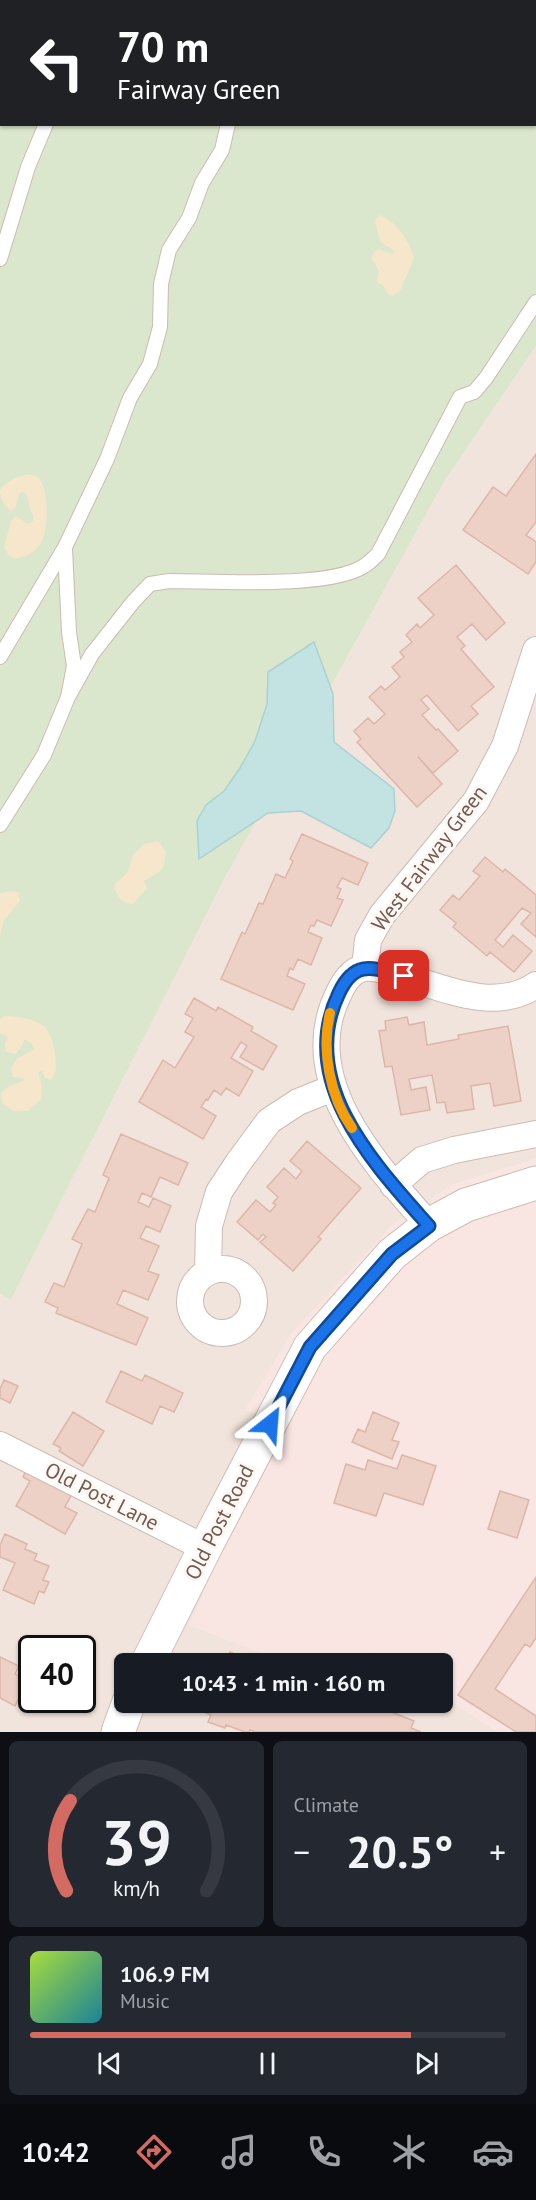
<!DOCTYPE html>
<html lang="en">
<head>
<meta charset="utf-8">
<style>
	body { margin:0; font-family:"PT Sans",sans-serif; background:#242831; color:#f1f3f6; height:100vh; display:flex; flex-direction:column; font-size:22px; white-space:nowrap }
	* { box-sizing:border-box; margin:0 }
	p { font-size:20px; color:#9ea1a6 }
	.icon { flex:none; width:33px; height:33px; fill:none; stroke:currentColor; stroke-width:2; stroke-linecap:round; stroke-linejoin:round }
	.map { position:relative; height:1732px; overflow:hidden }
	.details { display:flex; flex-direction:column; gap:9px; padding:9px; background:#0d0f14; flex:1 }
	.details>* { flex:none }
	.hud { position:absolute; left:0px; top:0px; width:537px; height:126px; box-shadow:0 2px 4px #0004; background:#202124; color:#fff; overflow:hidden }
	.speed { position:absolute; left:18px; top:1635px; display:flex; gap:12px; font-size:30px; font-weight:700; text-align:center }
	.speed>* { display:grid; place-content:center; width:78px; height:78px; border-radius:50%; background:#171b24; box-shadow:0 2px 4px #0004; line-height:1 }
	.speed .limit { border:3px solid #111; border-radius:9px; background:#fff; color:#111 }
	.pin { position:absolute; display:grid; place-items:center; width:51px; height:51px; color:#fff; margin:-26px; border-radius:12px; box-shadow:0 3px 9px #0006 }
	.me { position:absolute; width:66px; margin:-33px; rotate:28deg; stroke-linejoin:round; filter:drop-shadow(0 0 4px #0008) }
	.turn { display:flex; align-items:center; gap:21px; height:126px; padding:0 18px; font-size:27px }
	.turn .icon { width:78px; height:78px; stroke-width:2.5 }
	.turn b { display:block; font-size:42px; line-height:51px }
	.big { font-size:45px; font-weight:600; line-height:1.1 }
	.details .tile { flex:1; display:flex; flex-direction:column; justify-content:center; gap:9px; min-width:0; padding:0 21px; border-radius:9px; background:#242831 }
	.details .dial { align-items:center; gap:0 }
	.dial svg { height:156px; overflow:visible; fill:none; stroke:#363941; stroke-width:7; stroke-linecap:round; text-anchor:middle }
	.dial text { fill:#f1f3f6; stroke:none }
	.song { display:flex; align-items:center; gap:18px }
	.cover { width:72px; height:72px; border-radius:9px; background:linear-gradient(135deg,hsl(80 70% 55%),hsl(190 70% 35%)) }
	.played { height:6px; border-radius:3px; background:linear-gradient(90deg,#d46b62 80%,#363941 80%) }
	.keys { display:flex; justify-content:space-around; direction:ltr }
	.heat { display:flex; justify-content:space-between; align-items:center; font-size:33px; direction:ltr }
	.details .tiles { flex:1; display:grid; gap:9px; grid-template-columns:1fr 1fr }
	.tile:last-child { grid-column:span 2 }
	.trip { position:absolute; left:114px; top:1653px; width:339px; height:60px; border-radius:9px; background:#171b24; box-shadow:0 2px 4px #0004; font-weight:600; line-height:60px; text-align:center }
	.menu { display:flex; height:96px; justify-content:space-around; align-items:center; background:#090b0e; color:#9ea1a6 }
	.menu .icon { width:42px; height:42px }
	.menu .on { color:#d46b62 }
	.menu b { font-size:27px; color:#f1f3f6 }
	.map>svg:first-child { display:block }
	.residential { fill:#f1e4dc; fill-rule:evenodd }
	.commercial { fill:#f9e5e2 }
	.green { fill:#dbe7cc; fill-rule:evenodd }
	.sand { fill:#f5e6cc }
	.water { fill:#c3e2e2; stroke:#aad2d3; stroke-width:1.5 }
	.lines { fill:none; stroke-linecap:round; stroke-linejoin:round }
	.stream { stroke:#aad2d3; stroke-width:8 }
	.building { fill:#edd1c7; stroke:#ddb6aa; stroke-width:1.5 }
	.lane-casing { stroke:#ccbbb3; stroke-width:16 }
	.street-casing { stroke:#ccbbb3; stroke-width:28 }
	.secondary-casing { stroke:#d0bcb4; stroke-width:35 }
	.lane { stroke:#fff; stroke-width:14 }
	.street { stroke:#fff; stroke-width:26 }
	.secondary { stroke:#fff; stroke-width:33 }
	.route-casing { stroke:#114b97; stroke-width:15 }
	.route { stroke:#1a73e8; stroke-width:10 }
	.slow { stroke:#f59e0b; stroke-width:10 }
	.labels { text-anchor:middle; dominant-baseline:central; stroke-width:6; stroke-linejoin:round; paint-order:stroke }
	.street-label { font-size:21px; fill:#735952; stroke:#fdf8f3 }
</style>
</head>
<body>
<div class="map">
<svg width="536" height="1732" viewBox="0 0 536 1732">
	<rect width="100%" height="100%" fill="#fbf3ec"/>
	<path class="residential" d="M536,346V1159L452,1185L245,1410L277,1420L190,1625L288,1663L124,1664V1702H442L443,1696L498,1732H0V1294L11,1298L227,874L444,482ZM32,1648H82V1700H32Z"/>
	<path class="commercial" d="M536,1159V1732H498L443,1696L442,1664L392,1663L374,1652L369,1663H288L190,1625L277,1421L245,1410L290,1335L394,1223L452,1185Z"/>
	<path class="green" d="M0,0H536V346L444,482L227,874L11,1299L0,1294ZM2,2H536V124H2Z"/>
	<path class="sand" d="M379,215C398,222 408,240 414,258L400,291L393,296L388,294L383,285L378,283L377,279L379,271L372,259L373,253L378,249L393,254L395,251L380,242L375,221Z
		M28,474C31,475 34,475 37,477C50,487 49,532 40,545C33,553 26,556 16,559L9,556L4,547L11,521L16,516L28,524L33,521V515C28,507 30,499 25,492L20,493L15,508L11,511C4,506 0,499 0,490C7,481 16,477 28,474Z
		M158,841L166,852C163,874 161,870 144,881L147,888L133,904C121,903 117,897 114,885L128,872L133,855L144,844Z
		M7,891L18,892L20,901L4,920L0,935V894Z
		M4,1016C16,1016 35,1019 45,1027C54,1036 61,1072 51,1080L45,1078L42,1071L38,1072L42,1087L41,1099L28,1111H13L2,1103L1,1093L8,1087L25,1080L22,1078L13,1077L11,1068L17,1059L34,1049L32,1044L24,1039L22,1046L16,1054L6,1052L5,1044L8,1037L0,1033V1019Z"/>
	<path class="water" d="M314,642L333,694L334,742L394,789L395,811L389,828L371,848L301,811L268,813L199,859L197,821L206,805L224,791L240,768L255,741L267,704L268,672Z"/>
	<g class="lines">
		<path class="stream" d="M52,0L53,2"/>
	</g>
	<path class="building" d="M536,454V522L526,535L536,542V562L528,574L463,530L493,487L506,496Z
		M456,565L505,623L486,640L472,624L457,637L465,646L461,649L494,687L471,706L478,714L458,731L427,695L421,700L429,709L422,715L436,730L438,729L458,751L433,773L418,757L442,784L417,807L357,742L361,739L354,731L368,718L374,724L385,714L369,697L381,686L385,690L400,677L392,667L404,657L400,652L412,642L406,635L417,624L420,628L434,615L418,598Z
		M302,834L368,863L358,885L342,878L337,887L341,889L337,898L343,900L331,926L317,920L314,926L311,925L308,932L322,938L311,965L298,959L293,970L290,968L287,976L305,984L293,1010L221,979L242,932L245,934L259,903L263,904L276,874L285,878L293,861L290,859Z
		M485,857L503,872L505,869L536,895V937L521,924L531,913L522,908L495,940L503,947L513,935L532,951L514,972L490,952L487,956L453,927L456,923L440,910L453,895L459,900L480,876L473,871Z
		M194,998L216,1011L218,1007L253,1027L251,1031L277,1046L263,1070L240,1057L247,1046L241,1042L231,1058L253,1071L239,1096L226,1088L221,1095L214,1090L208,1100L206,1099L201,1107L216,1116L203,1139L139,1102L163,1060L175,1068L194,1037L185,1032L193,1018L185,1014Z
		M407,1017L409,1025L424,1022L427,1045L459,1039L458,1035L508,1026L521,1101L494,1106L490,1083L471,1086L474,1109L447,1113L445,1102L437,1103L432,1075L409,1079L411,1090L426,1087L430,1110L401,1115L392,1066L385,1067L379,1031L386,1030L385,1021Z
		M121,1134L188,1163L178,1185L160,1177L151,1197L142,1193L138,1202L149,1207L153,1198L171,1206L160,1232L146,1226L140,1238L159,1246L148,1271L159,1275L148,1300L123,1290L117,1304L148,1318L136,1345L56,1313L58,1308L45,1302L54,1283L64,1287L82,1244L72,1239L88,1209L95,1212L109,1178L103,1175Z
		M307,1141L361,1188L318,1237L321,1239L293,1271L260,1242L266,1237L263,1234L258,1240L237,1222L256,1200L270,1212L276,1205L273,1203L278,1197L267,1187L284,1168L296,1179L302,1171L290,1161Z
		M121,1371L142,1381L145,1375L183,1393L174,1412L160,1406L152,1424L106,1402Z
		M4,1380L18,1386L10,1403L0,1398V1389Z
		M73,1412L104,1431L83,1466L59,1451L61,1448L53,1444Z
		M373,1412L399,1423L392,1440L399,1442L392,1459L352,1442L358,1429L365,1432Z
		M402,1455L436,1466L423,1505L384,1493L376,1516L334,1503L346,1464L365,1470L368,1460L397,1469Z
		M28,1467L73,1492L65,1507L77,1513L65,1534L16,1506L30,1481L23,1477Z
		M500,1491L529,1500L517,1538L488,1529Z
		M5,1534L27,1544L25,1549L37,1554L34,1560L49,1566L43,1580L49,1582L44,1593L39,1591L34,1604L3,1590L15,1563L0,1557V1545Z
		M536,1577V1638L530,1647L525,1644L495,1689L536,1716V1732H516L458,1695Z
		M230,1652L260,1664H210L213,1654L227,1659Z
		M0,1657L19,1666L15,1674L28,1680L15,1706L0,1698Z
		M195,1702H307L306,1705L319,1710L322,1702H366L414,1721L411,1728L421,1732H255L250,1730L249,1732H245L226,1725L225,1728L208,1722L211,1715L193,1708Z"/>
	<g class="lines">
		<defs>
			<path id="lane" d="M74,0L76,2
				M386,0L388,2
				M272,2L273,0
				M445,2L446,0
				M0,259L28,167L46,124
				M0,657L65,547L107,459L130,398L150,364L160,327L161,284L169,250L189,218L202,183L222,150L228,124
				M68,697L92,654L133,602L150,584L169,581C214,581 329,589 364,566C369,563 374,558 378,554L460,397L474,392L486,378L536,302
				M0,825L44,755L68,697L74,666L69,632L65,549"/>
			<path id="street" d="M365,968L368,940L382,915L476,801L505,746L536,650
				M393,1185L422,1160L454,1150L536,1134
				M429,1225C377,1166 296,1081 338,995C343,984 351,969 365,968C375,967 386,971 396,974C440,986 493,1014 536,985
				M190 1301a32 32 0 1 1 64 0a32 32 0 1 1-64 0Z
				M208,1272L209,1226L219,1192L238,1163L269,1121L298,1102L333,1088
				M0,1445L205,1548"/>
			<path id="secondary" d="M147,1664L205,1548L310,1347L392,1254L429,1225L466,1205L536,1183
				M118,1732L129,1702"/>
		</defs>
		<use href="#lane" class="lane-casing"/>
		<use href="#street" class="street-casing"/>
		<use href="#secondary" class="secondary-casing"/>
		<use href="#lane" class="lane"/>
		<use href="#street" class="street"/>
		<use href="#secondary" class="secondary"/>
	</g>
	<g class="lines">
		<defs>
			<path id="route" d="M270,1424L310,1347L392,1254L429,1226C374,1164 296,1082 339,993C355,959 373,968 404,976"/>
		</defs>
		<use href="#route" class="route-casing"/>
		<use href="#route" class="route"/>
		<path class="slow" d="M330,1013C321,1050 330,1097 352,1128"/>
	</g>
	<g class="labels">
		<g class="street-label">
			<text transform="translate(429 858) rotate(-53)">West Fairway Green</text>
			<text transform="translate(102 1496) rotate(27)">Old Post Lane</text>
			<text transform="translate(219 1522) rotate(-63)">Old Post Road</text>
		</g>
	</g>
</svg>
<div class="speed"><div class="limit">40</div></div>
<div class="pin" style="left:404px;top:976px;background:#d93025"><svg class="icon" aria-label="arrive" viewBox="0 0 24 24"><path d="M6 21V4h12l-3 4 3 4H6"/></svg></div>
<svg class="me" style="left:270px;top:1424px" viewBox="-20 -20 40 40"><path d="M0-17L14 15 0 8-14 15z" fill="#1a73e8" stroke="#fff" stroke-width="4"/></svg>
<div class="trip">10:43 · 1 min · 160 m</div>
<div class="hud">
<div class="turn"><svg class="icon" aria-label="left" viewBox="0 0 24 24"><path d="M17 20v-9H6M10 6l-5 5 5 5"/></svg><div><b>70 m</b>Fairway Green</div></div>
</div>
</div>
<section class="details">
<div class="tiles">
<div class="tile dial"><svg viewBox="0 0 100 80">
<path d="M14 69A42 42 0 1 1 86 69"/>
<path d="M14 69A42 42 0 0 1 16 23" stroke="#d46b62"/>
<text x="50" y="56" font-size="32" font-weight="700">39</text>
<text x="50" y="72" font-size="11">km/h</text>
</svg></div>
<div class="tile"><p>Climate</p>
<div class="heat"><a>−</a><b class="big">20.5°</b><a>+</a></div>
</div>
<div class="tile">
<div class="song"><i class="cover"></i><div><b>106.9 FM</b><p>Music</p></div></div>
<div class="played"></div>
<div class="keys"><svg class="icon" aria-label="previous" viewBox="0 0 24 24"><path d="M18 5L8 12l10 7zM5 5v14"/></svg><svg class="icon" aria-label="pause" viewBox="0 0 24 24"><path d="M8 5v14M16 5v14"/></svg><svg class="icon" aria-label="next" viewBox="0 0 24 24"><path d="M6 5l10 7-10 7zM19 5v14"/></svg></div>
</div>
</div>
</section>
<nav class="menu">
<b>10:42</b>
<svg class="icon on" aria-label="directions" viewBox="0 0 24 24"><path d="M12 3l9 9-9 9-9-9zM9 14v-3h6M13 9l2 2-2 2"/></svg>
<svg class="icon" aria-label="music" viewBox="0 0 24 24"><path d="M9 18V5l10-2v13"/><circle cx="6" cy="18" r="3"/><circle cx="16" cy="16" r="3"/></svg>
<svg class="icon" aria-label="phone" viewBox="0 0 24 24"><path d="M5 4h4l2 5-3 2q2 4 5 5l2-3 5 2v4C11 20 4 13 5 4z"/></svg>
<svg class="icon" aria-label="climate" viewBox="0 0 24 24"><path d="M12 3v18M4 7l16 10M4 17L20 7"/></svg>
<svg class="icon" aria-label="car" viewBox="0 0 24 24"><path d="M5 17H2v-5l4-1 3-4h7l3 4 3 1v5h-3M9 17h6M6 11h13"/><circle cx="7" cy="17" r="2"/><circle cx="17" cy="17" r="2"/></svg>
</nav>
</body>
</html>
